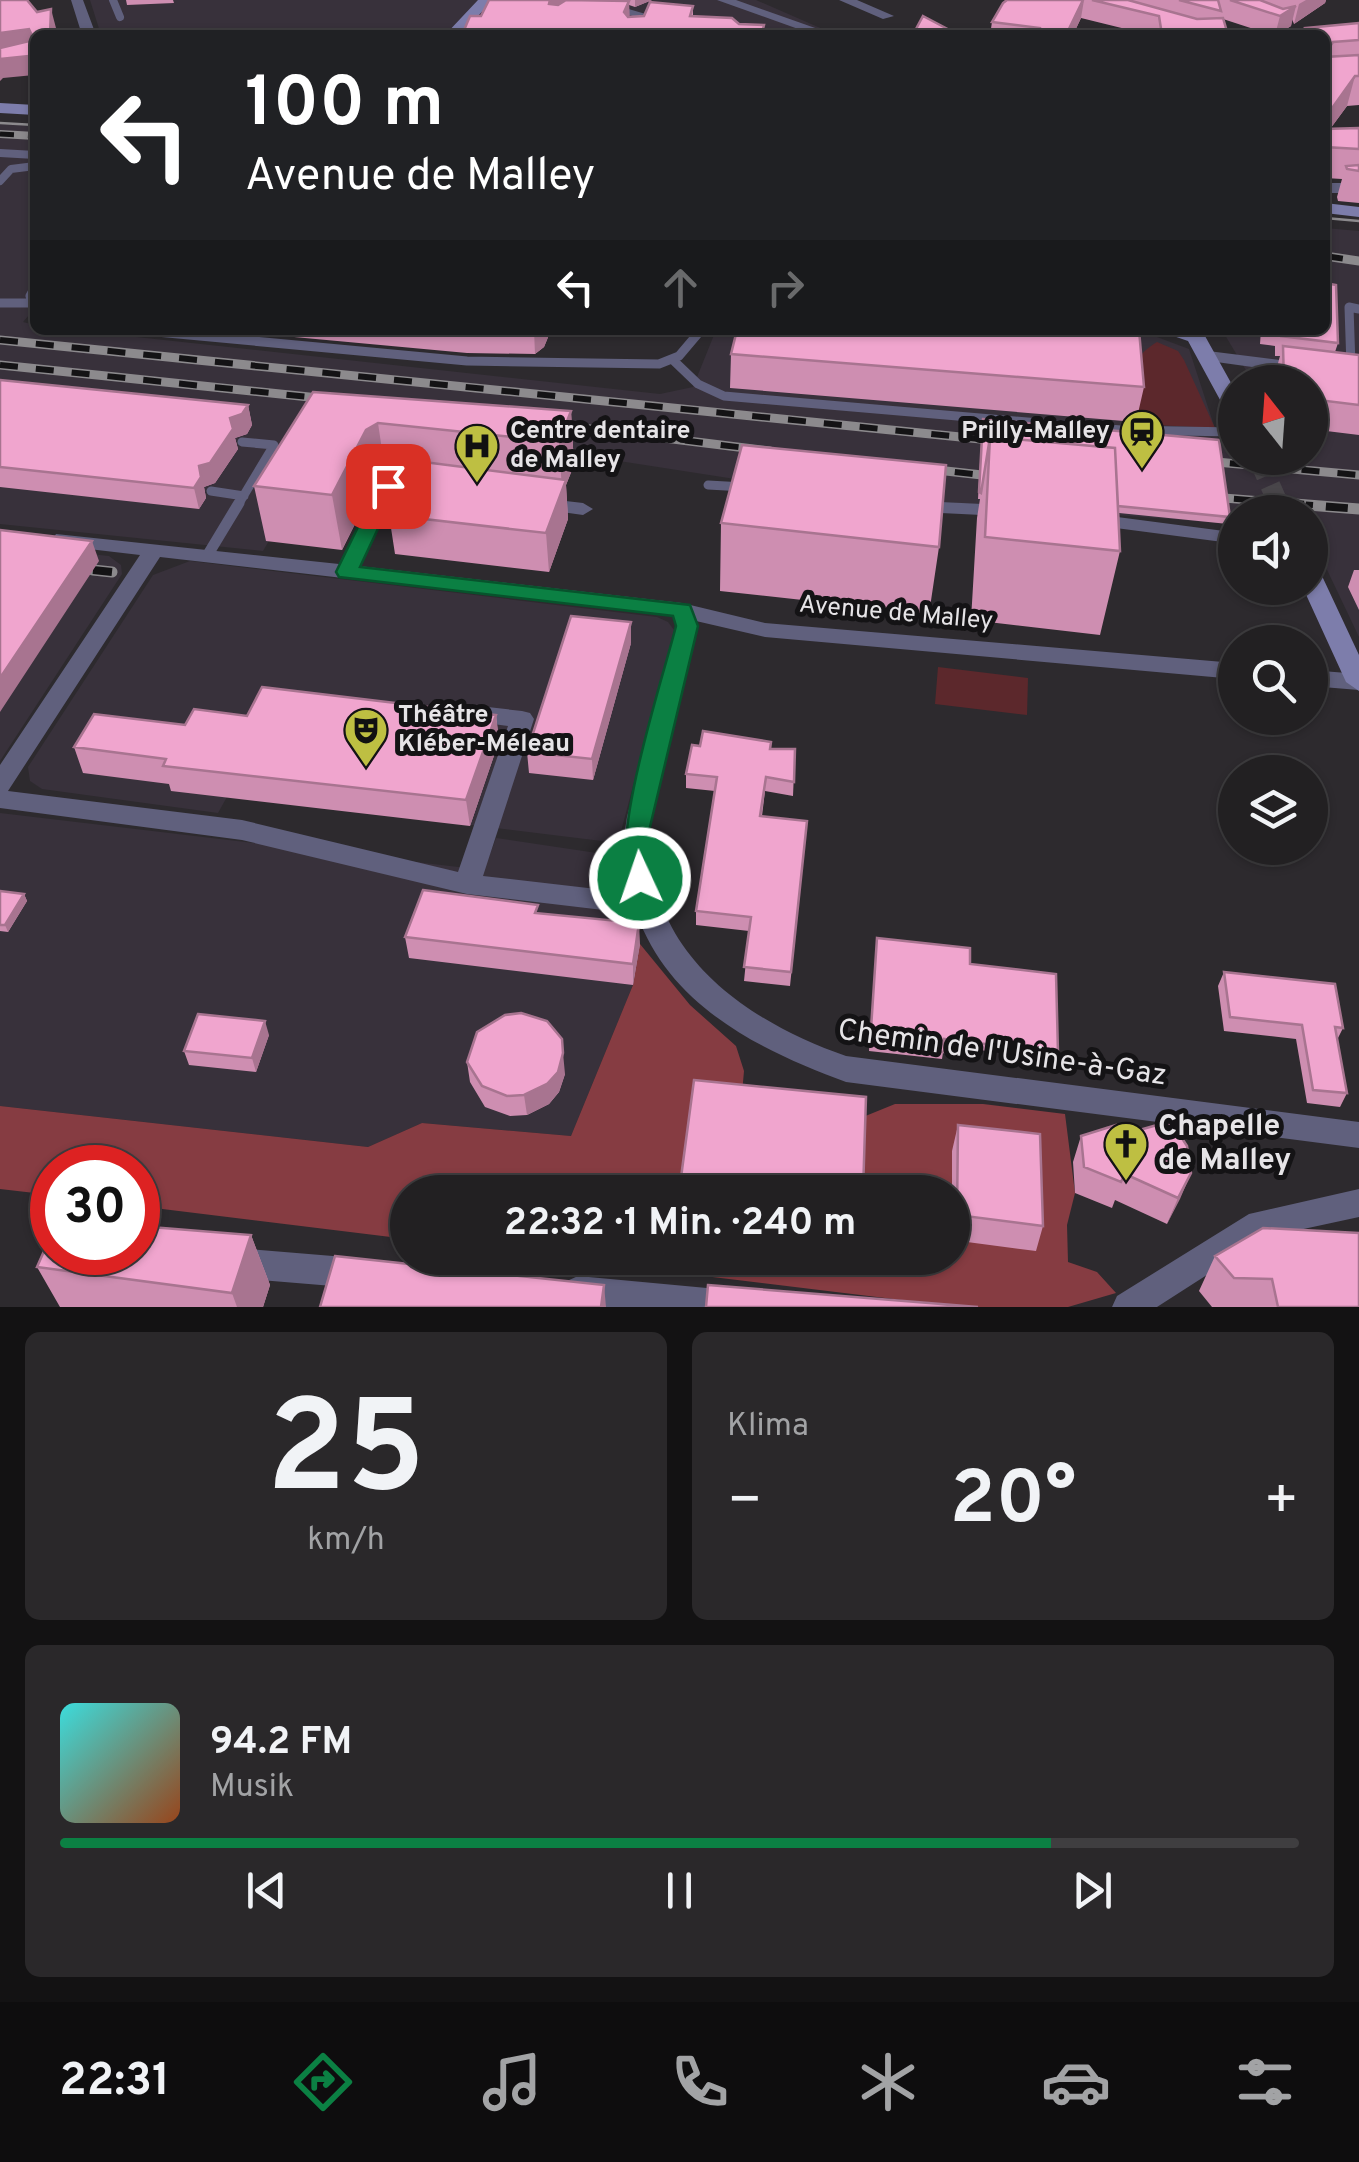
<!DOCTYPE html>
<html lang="de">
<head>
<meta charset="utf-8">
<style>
	body { margin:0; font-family:Overpass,sans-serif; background:#2a282a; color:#f1f3f6; height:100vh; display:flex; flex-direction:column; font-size:38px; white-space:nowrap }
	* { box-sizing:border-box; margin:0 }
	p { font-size:32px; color:#a2a3a5 }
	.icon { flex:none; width:55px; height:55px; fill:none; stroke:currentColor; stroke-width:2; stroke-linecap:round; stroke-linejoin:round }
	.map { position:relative; height:1307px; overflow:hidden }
	.side { display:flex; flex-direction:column; gap:25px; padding:25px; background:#131213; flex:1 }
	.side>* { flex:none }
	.banner { position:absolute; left:30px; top:30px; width:1300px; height:305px; border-radius:15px; box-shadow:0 2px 8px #0004,0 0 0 2px #3f3e40; background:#202124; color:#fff; overflow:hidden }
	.needle { width:65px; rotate:343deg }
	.controls { position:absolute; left:1218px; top:365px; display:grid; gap:20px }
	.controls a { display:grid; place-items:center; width:110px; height:110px; border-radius:50%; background:#222022; box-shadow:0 2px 8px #0004,0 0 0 2px #3f3e40; font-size:50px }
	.speed { position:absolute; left:30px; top:1145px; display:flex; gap:20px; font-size:50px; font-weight:700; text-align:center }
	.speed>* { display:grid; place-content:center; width:130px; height:130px; border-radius:50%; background:#222022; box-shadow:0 2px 8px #0004,0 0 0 2px #3f3e40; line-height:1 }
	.speed .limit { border:15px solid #d22; background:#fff; color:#111 }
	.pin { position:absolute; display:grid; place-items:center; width:85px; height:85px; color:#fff; margin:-42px; border-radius:20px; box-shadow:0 5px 15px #0006 }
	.me { position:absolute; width:110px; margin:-55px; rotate:357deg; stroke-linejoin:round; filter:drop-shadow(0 0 8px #0008) }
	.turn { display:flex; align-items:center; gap:35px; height:210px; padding:0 50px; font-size:45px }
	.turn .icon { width:130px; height:130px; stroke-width:2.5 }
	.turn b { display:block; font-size:70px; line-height:85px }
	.lanes { display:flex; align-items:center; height:95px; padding:0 50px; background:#0003; justify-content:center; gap:50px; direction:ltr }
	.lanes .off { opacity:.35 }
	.big { font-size:75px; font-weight:700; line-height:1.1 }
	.side .card { flex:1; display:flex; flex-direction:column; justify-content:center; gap:15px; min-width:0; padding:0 35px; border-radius:15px; background:#2a282a }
	.side .dial { align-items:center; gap:0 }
	.dial b { font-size:130px; line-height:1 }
	.song { display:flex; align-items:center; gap:30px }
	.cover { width:120px; height:120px; border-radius:15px; background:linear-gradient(135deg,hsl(180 70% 55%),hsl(20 70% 35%)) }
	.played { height:10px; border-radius:5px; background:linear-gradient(90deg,#0b8043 80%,#3f3e40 80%) }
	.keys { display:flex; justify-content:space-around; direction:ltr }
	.heat { display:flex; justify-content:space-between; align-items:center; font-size:55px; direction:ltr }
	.side .tiles { flex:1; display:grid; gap:25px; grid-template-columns:1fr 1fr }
	.card:last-child { grid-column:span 2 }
	.trip { position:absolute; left:390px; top:1175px; width:580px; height:100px; border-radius:50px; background:#222022; box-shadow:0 2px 8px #0004,0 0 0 2px #3f3e40; font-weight:700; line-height:100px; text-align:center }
	.dock { display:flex; height:160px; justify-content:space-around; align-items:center; background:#0e0d0e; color:#a2a3a5 }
	.dock .icon { width:70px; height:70px }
	.dock .selected { color:#0b8043 }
	.dock b { font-size:45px; color:#f1f3f6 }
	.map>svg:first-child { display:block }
	.built { fill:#38313b }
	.green { fill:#5c282c }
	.forest { fill:#863c42 }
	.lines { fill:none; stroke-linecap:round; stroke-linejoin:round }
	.secondary-tunnel-far1 { stroke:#49464a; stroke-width:20; stroke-dasharray:20 10; stroke-linecap:butt }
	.secondary-tunnel { stroke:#49464a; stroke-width:25; stroke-dasharray:25 12; stroke-linecap:butt }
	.lane-far2 { stroke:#60607d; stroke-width:8 }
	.lane-far1 { stroke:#60607d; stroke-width:9 }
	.lane { stroke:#60607d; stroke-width:11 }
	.street { fill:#60607d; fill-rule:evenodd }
	.secondary { fill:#7d7dab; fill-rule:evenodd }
	.tram { stroke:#8c8a8d; stroke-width:2.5 }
	.rail-far2-casing { stroke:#8c8a8d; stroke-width:8 }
	.rail-far1-casing { stroke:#8c8a8d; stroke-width:9 }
	.rail-casing { stroke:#8c8a8d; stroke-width:11 }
	.rail-far2 { stroke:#141315; stroke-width:5; stroke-dasharray:14; stroke-linecap:butt }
	.rail-far1 { stroke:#141315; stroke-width:6; stroke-dasharray:18; stroke-linecap:butt }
	.rail { stroke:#141315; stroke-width:8; stroke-dasharray:22; stroke-linecap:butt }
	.wall { fill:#ce8eb1 }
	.shaded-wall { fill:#a87490 }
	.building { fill:#f0a5ce; stroke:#a87490; stroke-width:2.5 }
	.route { fill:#0b8043; stroke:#07532c; stroke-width:2.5 }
	.labels { text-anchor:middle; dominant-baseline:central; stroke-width:10; stroke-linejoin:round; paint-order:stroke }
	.poi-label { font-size:25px; font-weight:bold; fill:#e6e4e7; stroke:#141315; text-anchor:start }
	.street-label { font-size:25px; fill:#e6e4e7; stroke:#141315 }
	.near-street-label { font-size:30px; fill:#e6e4e7; stroke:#141315 }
	.near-poi-label { font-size:30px; font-weight:bold; fill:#e6e4e7; stroke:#141315; text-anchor:start }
</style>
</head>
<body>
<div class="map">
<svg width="1359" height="1307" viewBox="0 0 1359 1307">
	<rect width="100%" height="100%" fill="#2d2a2e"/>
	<path class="built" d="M90,0H756L834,34L101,35Z
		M0,124L35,126V308L23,322L35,325V330H72L660,394L693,387L716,330L1141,331L1189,349L1220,444L1235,445V458H1310V382H1253L1222,330H1325V228L1359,231V637L1310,534V512H1235V524L826,493L341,418L263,551L0,524Z
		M0,544L109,556L121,565L122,574L0,761Z
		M190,561L657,617L668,622L674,630L618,843L228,795L218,813L42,789L30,781L28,767L153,575Z
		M0,813L484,870L496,838L617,856L640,944L633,985L571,1136L422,1123L368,1147L0,1106Z"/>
	<path class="green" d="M1157,342L1178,351L1184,360L1215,428L1136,424C1133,386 1121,364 1157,342Z
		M938,667L1028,678L1027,715L935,704Z"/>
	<path class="forest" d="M640,944L690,1005L736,1046L744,1071L741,1105L682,1192H408L407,1239L138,1206V1168H52V1195L0,1189V1106L368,1147L422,1123L571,1136L633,985Z
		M895,1104H983L1065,1114L1075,1193L1067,1225L1068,1262L1097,1272L1116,1293L1068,1307H959L556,1258H952V1192H861L863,1117Z"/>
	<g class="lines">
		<path class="secondary-tunnel-far1" d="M1258,458L1279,505"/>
		<path class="secondary-tunnel" d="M1278,503L1282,512"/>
		<path class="lane-far2" d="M113,0L120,17
			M0,153L35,155
			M0,181L11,169L35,166"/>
		<path class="lane-far1" d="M35,287L30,296L35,312
			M0,303H31
			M135,330L467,361L659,364L679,356L701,330
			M674,361L698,384L724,396L1121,430L1235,432
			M1351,366L1349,307L1359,309
			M708,485L744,487
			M211,491L244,496
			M238,505L274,445L242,442"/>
		<path class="lane" d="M931,507L992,510
			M1105,521L1235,538
			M207,556L239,503"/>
		<path class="street" d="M71,0H83L96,35H82Z
			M577,0H598L649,15L642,35H628L636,17Z
			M717,0H736L835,35H815Z
			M839,0H857L894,16L883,19Z
			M1325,183H1359V193H1325Z
			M1208,351L1359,370V382L1202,360L1199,356Z
			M388,480L434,486L444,492L434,498L395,493L359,566L682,603L765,623L1235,663V679L765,637L696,621L698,626C687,671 677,715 666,760C660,784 650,809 650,834C647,952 745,1021 846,1056L1359,1122V1148L846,1082C761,1051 669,1006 637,914L467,894L242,840L0,808V765L140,555L63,546L53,539L56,534L339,564L378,486ZM160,557L673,616L676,626L627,817L624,836L631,893L483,876L534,719L530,713L522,711L470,705L458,713L470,721L508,726L458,872L242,820L8,791Z
			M540,498L583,503L593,509L583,515L533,508L530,504Z
			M1310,670L1359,674V690L1310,686Z
			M1359,1189V1217L1266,1237L1157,1307H1112L1117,1296L1249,1214Z
			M235,1248L357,1258L368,1262L373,1273L368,1284L357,1288L235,1278L224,1274L219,1263L224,1252Z
			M578,1276L739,1291L750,1296L755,1307H577L567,1303L562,1292L567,1281Z"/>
		<path class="secondary" d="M478,0H493L460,35H445Z
			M0,103L35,105V115L0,113Z
			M1325,203L1359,207V217L1325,213Z
			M1156,330H1217L1205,336L1235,390V415L1225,409L1188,341Z
			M1310,568L1322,576L1359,655V691L1346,682L1303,588H1310Z"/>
		<path class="tram" d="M0,123L35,125
			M1325,218L1359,221"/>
		<defs>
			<path id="rail-far2" d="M0,134L35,136"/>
			<path id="rail-far1" d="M1325,256L1359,261
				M0,340L1010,442
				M0,365L338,400
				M542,423L770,451
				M1194,460L1359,475
				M919,468L1009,478
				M1198,496L1313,505"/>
			<path id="rail" d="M1282,503L1359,509
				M93,570L112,572"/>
		</defs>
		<use href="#rail-far2" class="rail-far2-casing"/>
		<use href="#rail-far1" class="rail-far1-casing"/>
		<use href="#rail" class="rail-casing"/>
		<use href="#rail-far2" class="rail-far2"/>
		<use href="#rail-far1" class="rail-far1"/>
		<use href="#rail" class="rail"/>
	</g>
	<path class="wall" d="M126,0H173L174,3L127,5Z
		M489,0H652L635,7L629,5V17L644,16L693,6V16L739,24L764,25V29L799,31L798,35H462L481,16Z
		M1007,0H1326L1325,3L1294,24L1292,19L1291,26L1277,35H1272L1223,19L1228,35H1150L1081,18L1073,35H990L992,22Z
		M1359,23V105L1347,106L1330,129L1359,128V203L1338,201L1337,197L1342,179L1325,178V35H1304L1306,28Z
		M292,330H551L544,347L535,354L467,353L294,337Z
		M1261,330H1325L1338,343L1335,352L1359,355V435L1310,429V382H1275V374L1280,356H1275V346L1260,344Z
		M731,354L1144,387L1136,422L730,388Z
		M0,380L248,405L252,425L247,434L235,438L238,449L215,483L204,487L206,498L199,509L0,487Z
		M313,392L571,411L574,465L566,485L568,519L549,572L395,554L389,515L407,479L386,477L375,484L342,550L266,541L254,486Z
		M982,426L1230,517L1228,524L1119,513L1120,551L1100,635L971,620L977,518L980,499H978Z
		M721,523L939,547L929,614L720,591Z
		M1354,570H1359V610L1348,587Z
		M631,643L593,780L529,773L527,752Z
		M496,715L499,741L470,826L171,791L169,784L83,773L74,747L185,725L247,716Z
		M771,749H795L793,796L765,791L762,816L807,821L790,986L744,981L749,931L696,925V911L715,791L686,788V774Z
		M0,891L24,894L27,901L8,932L0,931Z
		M539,914L640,944L633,985L409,958L405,937Z
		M877,938L970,964L1058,1053L1056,1059L944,1046L942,1059L869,1051Z
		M1224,972L1343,1028L1337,1040L1347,1093L1340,1107L1307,1103L1296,1039L1224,1031L1218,986Z
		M269,1035L256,1072L189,1065L184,1051Z
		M467,1062L565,1074L559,1092L549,1104L527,1115L510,1116L485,1107L470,1082Z
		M958,1125L1043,1226L1036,1251L952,1240V1151Z
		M1122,1135L1191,1173L1167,1224L1115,1200L1112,1208L1075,1193L1073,1162L1081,1136Z
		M680,1185L863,1192H680Z
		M251,1235L270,1285L263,1307H60L37,1267Z
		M1215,1256L1359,1307H1212L1199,1291Z"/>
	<path class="shaded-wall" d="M550,0H572L551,15Z
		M635,0H652L635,7Z
		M1084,0L1081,18L1073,35H1066Z
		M1306,0H1326L1325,3L1294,24L1299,4Z
		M629,1L630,22L624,12Z
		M1296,6L1291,26L1275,35L1280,16Z
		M51,9L56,28V35H50Z
		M29,29L34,47L0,53V33Z
		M28,56L34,75L3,78L0,81V59Z
		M1355,76L1347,106L1325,136V118Z
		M534,330H551L544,347L535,354Z
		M248,405L252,425L247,434L235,438L238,449L215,483L204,487L206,498L199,509L194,488L199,466L230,418Z
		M571,411L574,465L566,485L568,519L549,572L546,533L562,491L559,442Z
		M378,423L386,477L375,484L342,550L332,495L366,430Z
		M92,541L99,561L0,712V678Z
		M631,622V643L593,780L592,759Z
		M496,715L499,741L470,826L466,800Z
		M24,894L27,901L8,932L5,925Z
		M639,923L640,944L633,985V964Z
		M265,1021L269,1035L256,1072L252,1058Z
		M563,1053L565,1074L559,1092L549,1104L527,1115L524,1095Z
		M1191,1173L1180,1199L1167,1224L1178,1198Z
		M251,1235L270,1285L263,1307H237L232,1293Z
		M604,1285L606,1307H601Z"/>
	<path class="building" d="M0,0H27L37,12L51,9L50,35H35V82L28,56L0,59V48L34,40L29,29L0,33Z
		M489,0H550L549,4L558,5L566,0L629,1L624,12L628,17L644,16L650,2L693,6L690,16L732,18L739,24L764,25L763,29L799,31L798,35H462L470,16H481Z
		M1007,0H1083L1066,35H1040V28L992,22L1003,3Z
		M1092,0H1128L1197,19L1223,18L1228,35H1162L1159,16Z
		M1179,0H1218L1221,11Z
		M1230,0H1260L1283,9L1296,6L1280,16Z
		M923,16L959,35H926L916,29Z
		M1359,23V40L1333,42L1329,48L1325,44V35H1314L1306,28Z
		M1359,55V76H1355L1325,118V73L1330,67L1325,63V57Z
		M1359,128V149L1325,147V129Z
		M1359,165V171L1347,169L1346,166Z
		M1325,283L1336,285L1338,343L1281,336L1280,330H1325Z
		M737,330H1139L1144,387L731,354Z
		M1283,346L1359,355V405L1310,399V382H1284Z
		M0,380L248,405L242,414L230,418L233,429L210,463L199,466L201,477L194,488L0,467Z
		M313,392L571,411L559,442L378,423L366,430L332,495L254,486Z
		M983,419L1219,440L1230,517L1118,506L1115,448L990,437L981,493L979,492Z
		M990,437L1115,448L1120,551L985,537Z
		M742,445L946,465L939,547L721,523Z
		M416,461L566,480L546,533L389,515Z
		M0,530L92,541L0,678Z
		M571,616L631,622L592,759L527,752Z
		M262,687L496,715L466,800L163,766L166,759L74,747L94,714L185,725L194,709L247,716Z
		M703,731L771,742L770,749H795L794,782L766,777L760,816L807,821L791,972L744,967L751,917L696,911L717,777L686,774L692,745L700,746Z
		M423,890L538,905L535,913L639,923L633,964L405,937Z
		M0,891L24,894L5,925H0Z
		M877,938L970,948V964L1056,974L1058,1053L944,1039V1052L870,1044Z
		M1224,972L1335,984L1343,1028L1335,1027L1347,1093L1313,1090L1302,1025L1230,1017Z
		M521,1013L547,1021L562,1039L563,1053L558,1072L547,1084L524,1095L507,1096L482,1086L467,1062L477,1032L505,1015Z
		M198,1014L265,1021L252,1058L184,1051Z
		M694,1080L866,1097L863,1192H752L680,1185Z
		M1171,1121L1187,1146L1191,1173L1178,1198L1125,1174L1121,1182L1084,1167L1081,1136L1116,1125L1122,1135Z
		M958,1125L1040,1134L1043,1226L957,1215Z
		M138,1226L251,1235L232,1293L37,1267L52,1233V1252H138Z
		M1263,1228L1359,1233V1307H1278L1272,1279L1234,1278L1215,1256Z
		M335,1256L604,1285L601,1307H320Z
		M708,1285L978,1307H706Z"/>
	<path class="route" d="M388,480L398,486L360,567L690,605L698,626L649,831L653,878L649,885H631C608,843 663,678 676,626L673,616L339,577L336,572L378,486Z"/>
	<defs>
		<symbol id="station-pin" viewBox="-11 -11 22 30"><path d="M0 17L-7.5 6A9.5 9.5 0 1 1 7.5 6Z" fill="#bebf42" stroke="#141315"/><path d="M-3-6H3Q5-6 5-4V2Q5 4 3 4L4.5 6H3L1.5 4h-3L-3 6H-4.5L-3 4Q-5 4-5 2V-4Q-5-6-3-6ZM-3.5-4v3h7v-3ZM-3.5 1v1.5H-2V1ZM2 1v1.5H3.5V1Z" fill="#111"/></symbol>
		<symbol id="hospital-pin" viewBox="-11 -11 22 30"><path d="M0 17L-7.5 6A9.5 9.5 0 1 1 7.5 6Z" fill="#bebf42" stroke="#141315"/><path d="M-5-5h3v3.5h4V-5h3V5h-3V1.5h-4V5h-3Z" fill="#111"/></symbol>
		<symbol id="theatre-pin" viewBox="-11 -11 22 30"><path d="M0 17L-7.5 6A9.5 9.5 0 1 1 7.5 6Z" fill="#bebf42" stroke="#141315"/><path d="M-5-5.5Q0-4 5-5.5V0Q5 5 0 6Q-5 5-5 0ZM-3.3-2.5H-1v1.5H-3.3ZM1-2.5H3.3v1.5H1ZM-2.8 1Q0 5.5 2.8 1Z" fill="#111"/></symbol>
		<symbol id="church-pin" viewBox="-11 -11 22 30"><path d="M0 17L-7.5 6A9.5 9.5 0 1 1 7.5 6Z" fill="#bebf42" stroke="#141315"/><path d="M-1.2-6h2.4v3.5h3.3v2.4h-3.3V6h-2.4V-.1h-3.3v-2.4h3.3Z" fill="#111"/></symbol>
	</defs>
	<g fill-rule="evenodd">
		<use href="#station-pin" x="1117" y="407" width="50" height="68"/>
		<use href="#hospital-pin" x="452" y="421" width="50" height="68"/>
		<use href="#theatre-pin" x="341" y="705" width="50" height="68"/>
		<use href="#church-pin" x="1101" y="1119" width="50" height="68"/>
	</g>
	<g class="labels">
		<g class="poi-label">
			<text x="510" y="432">Centre dentaire<tspan x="510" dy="29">de Malley</tspan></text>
			<text x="1110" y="432" text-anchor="end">Prilly-Malley</text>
			<text x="398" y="716">Théâtre<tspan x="398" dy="29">Kléber-Méleau</tspan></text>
		</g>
		<g class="street-label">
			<text transform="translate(896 614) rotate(5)">Avenue de Malley</text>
		</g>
		<g class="near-street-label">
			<text transform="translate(1002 1054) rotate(8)">Chemin de l'Usine-à-Gaz</text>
		</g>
		<g class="near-poi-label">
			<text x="1158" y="1127">Chapelle<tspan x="1158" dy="34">de Malley</tspan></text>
		</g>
	</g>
</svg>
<div class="controls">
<a><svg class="needle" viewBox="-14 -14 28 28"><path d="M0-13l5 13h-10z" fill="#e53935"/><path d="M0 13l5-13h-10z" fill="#a2a3a5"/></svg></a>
<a><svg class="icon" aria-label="sound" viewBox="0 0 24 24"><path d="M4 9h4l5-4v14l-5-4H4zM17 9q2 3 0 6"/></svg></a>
<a><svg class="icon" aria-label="search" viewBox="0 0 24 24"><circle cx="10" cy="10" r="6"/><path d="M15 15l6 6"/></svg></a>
<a><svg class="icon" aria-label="layers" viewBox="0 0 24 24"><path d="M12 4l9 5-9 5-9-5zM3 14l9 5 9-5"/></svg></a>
</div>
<div class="speed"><div class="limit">30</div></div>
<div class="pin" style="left:388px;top:486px;background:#d93025"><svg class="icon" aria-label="arrive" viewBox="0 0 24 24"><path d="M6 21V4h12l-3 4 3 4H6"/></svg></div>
<svg class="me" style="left:640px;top:878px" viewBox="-20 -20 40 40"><circle r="17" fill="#0b8043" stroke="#fff" stroke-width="3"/><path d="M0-11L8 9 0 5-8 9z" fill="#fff"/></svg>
<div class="trip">22:32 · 1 Min. · 240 m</div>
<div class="banner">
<div class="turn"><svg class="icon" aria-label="left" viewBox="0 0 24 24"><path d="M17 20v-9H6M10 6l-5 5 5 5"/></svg><div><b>100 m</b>Avenue de Malley</div></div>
<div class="lanes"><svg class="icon" aria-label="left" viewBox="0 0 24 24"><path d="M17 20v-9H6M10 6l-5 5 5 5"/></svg><svg class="icon off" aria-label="ahead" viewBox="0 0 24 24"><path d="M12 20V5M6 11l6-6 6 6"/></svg><svg class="icon off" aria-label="right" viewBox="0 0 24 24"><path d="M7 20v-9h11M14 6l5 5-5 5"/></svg></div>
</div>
</div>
<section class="side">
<div class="tiles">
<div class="card dial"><b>25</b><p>km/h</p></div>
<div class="card"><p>Klima</p>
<div class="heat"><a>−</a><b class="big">20°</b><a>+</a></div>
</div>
<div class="card">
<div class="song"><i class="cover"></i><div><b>94.2 FM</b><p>Musik</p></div></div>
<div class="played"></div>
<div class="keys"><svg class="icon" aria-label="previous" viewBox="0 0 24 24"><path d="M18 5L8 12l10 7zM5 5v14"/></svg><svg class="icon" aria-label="pause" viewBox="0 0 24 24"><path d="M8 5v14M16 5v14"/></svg><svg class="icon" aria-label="next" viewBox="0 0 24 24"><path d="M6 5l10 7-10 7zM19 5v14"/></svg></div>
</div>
</div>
</section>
<nav class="dock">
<b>22:31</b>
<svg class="icon selected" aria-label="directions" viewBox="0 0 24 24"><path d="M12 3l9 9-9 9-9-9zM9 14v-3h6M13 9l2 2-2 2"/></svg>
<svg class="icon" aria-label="music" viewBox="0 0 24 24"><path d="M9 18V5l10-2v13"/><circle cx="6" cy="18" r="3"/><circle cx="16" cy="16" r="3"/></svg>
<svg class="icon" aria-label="phone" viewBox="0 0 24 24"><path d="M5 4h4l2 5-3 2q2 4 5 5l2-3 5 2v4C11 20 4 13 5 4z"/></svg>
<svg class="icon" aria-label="climate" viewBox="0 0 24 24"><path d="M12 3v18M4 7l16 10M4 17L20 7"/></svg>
<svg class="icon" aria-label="car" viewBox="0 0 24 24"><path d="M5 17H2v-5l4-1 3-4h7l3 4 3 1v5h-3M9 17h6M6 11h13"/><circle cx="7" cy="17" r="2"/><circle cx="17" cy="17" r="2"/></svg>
<svg class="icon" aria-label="filters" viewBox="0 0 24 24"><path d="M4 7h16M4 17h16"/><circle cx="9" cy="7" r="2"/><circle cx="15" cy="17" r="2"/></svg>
</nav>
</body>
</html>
